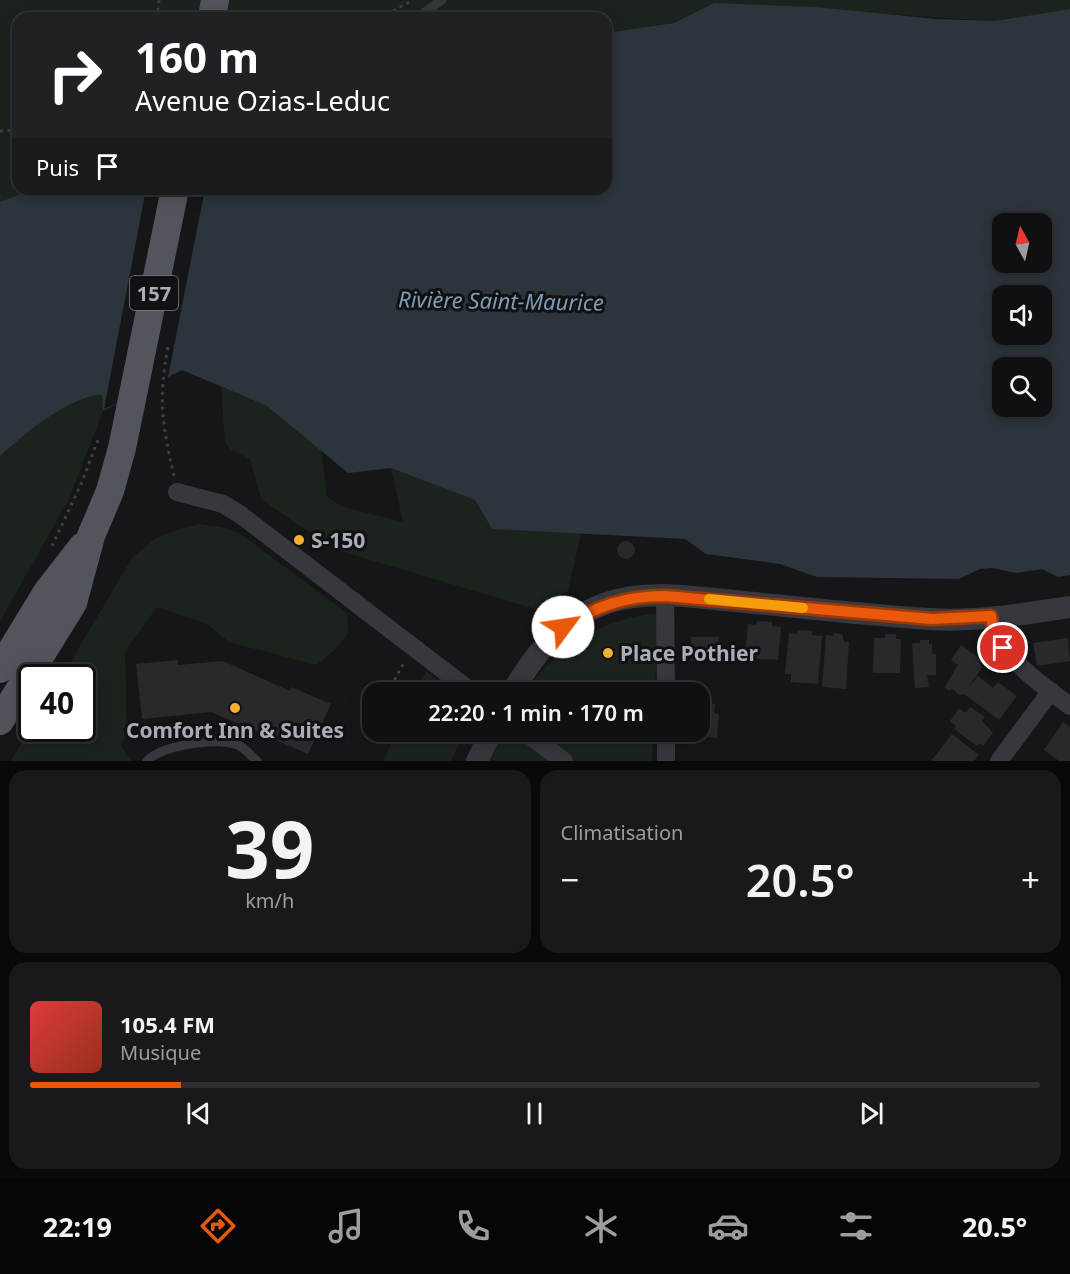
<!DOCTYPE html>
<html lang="fr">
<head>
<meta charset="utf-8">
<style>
	body { margin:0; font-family:"Noto Sans",sans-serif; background:#19191b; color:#f1f3f6; height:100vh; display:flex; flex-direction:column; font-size:22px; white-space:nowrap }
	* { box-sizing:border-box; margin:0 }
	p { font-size:20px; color:#9c9d9f }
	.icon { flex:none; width:33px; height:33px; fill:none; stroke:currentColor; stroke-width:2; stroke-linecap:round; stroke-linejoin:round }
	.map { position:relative; height:761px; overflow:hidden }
	.details { display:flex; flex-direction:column; gap:9px; padding:9px; background:#09090a; flex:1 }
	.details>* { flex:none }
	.top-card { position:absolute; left:12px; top:12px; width:600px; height:183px; border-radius:18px; box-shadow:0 3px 15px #0003,0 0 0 2px #303032; background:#202124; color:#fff; overflow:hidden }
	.needle { width:39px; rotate:352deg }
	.fabs { position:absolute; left:992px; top:213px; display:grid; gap:12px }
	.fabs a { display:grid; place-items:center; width:60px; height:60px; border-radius:12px; background:#101012; box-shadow:0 3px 15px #0003,0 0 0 2px #303032; font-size:30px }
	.speed { position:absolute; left:18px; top:664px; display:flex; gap:12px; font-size:30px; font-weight:700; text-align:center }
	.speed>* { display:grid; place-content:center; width:78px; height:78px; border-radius:50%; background:#101012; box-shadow:0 3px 15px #0003,0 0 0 2px #303032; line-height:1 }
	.speed .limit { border:3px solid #111; border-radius:9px; background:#fff; color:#111 }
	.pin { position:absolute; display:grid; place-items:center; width:51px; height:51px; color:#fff; margin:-26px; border:3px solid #fff; border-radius:50%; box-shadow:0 2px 6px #0007 }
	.me { position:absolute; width:66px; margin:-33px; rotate:59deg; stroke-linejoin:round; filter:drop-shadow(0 0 4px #0008) }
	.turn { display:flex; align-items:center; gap:21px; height:126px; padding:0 24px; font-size:27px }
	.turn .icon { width:78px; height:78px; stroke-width:2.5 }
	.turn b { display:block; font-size:42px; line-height:51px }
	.then { display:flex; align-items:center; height:57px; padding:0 24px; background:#0003; gap:12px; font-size:22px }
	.big { font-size:45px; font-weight:600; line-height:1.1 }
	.details .widget { flex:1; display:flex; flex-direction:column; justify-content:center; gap:9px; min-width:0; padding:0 21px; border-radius:18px; background:#19191b }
	.details .dial { align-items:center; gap:0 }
	.dial b { font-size:78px; line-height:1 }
	.song { display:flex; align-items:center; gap:18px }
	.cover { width:72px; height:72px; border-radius:9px; background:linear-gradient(135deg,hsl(0 70% 55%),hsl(10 70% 35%)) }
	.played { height:6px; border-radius:3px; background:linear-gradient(90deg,#ea580c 15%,#303032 15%) }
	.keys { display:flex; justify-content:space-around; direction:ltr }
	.heat { display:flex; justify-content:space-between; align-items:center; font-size:33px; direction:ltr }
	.details .tiles { flex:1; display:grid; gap:9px; grid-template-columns:1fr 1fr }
	.widget:last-child { grid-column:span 2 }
	.trip { position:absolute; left:362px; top:682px; width:348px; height:60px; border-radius:18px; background:#101012; box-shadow:0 3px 15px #0003,0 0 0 2px #303032; font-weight:600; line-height:60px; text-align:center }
	.tabs { display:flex; height:96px; justify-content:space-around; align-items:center; background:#060607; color:#9c9d9f }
	.tabs .icon { width:42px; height:42px }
	.tabs .active { color:#ea580c }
	.tabs b { font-size:27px; color:#f1f3f6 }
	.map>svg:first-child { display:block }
	.green { fill:#1c231d }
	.water { fill:#2c353c; fill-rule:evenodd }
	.pier { fill:#161618 }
	.building { fill:#29292c }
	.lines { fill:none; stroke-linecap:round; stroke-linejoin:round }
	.path { stroke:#3d3f44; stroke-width:3; stroke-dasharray:3 4.5; stroke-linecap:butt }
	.service { stroke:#37383d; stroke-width:9 }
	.minor { stroke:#37383d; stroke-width:18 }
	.tertiary { stroke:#37383d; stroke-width:22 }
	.primary { stroke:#53555c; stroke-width:28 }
	.route-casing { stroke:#983908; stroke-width:15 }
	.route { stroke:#ea580c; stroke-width:10 }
	.slow { stroke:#f59e0b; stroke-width:10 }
	.poi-dot { fill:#f2b134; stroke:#111113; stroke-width:2 }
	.labels { text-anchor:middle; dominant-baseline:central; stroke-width:6; stroke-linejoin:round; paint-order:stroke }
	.shield { fill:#111113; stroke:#7b7e86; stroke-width:1.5 }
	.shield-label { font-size:20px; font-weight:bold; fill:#a8adb8 }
	.poi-label { font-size:21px; font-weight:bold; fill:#a8adb8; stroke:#111113; text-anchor:start }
	.water-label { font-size:22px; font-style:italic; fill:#7f9bb3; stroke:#111113 }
</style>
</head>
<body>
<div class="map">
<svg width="1070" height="761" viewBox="0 0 1070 761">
	<rect width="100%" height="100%" fill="#161618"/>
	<path class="green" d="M0,0H1070V9L995,21L714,3L674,23L606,33V18H18V189H115L23,193L0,202Z
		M221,387L267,406L321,449L327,497L343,507L403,522L391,468L475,500L492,529L581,533L568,591L535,609L334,549L261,499L250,459L231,450L225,442Z
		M102,394L103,411L69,499L0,621V456C28,430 64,400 102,394Z
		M200,524L221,527L239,533L347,613L348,633L334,651L316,665L229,642L207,624L157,607L125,651L127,733L121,745L131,761H11L31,727L82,729V678H61L132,558L155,539L180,529Z
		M658,613L655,693H525C557,646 602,619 658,613Z
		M426,671L455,693H416Z
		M397,732H465L451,761H383Z
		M503,732H653L652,761H489Z"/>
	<path class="water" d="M714,3L814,7L937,19L995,21L1070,9V575L1058,577L1042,569L1016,573L992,568L980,569L959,579L817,577L780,564L706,554L685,539L492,529L475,500L391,468L348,473L267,406L182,370L103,411L102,394C64,400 28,431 0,456V202L23,193L115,189H606V33L674,23ZM1002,224H1041V262H1002ZM1002,296H1041V334H1002ZM1002,368H1041V406H1002Z"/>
	<path class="pier" d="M146,189H205L167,382L104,409Z"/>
	<path class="building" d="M617 550a9 9 0 1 1 18 0a9 9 0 1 1-18 0Z
		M757,621L772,622V626L781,627L778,660L745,658L748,624L756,625Z
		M798,630L813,631L812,635L822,636L818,684L791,682V674H785L789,633L797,634Z
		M833,633L842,634L844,642H849L846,689L822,687L826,635L833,636Z
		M885,634H896V639H901L900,673H873L874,638H885Z
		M691,637H719V661H691Z
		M1068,638L1070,661L1037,666L1033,643Z
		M920,640H929V644H932V654H936V675H927L929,687L915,688L912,643H920Z
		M961,645L982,660L979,663L983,666L967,689L978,676L993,688L998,682L1017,696L999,720L964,694L959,695L952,688L950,691L944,688L958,665L951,660Z
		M178,660V665L223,661L290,691L291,687L331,704L308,754L211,712L142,719L136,664Z
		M699,703L715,704L714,713L719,714L717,738L697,736Z
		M970,707L985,717L982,721L993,733L983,746L979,743L977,746L954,729L956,726L950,721L959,708L965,713Z
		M1063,722L1070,727V761H1059L1044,750Z
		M952,734L979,755L974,761H931Z"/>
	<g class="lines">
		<path class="path" d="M157,18L159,0
			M380,18L413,0
			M0,131L18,130
			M168,347C158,400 162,424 174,476
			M52,546L82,482L99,437
			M387,693L405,661
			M364,694L372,697"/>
		<path class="service" d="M416,18L442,0
			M147,761C162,745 217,737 238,745C245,748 251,756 257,761"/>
		<path class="minor" d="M177,492L223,504L241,515L473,693
			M665,596L666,693
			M991,616C999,657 1038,682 1070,706
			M525,732L564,761
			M666,732V761
			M999,761L1051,691"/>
		<path class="tertiary" d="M512,693C534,654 561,620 604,604C648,588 699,598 744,602C806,608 868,615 930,619C975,622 1025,614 1070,607
			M477,761L491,732"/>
		<path class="primary" d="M212,18L215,0
			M0,669L47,592L82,547
			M0,721L73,603L91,536L110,491L122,448L175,189"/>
	</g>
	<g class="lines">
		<defs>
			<path id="route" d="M563,627C597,606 625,596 665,596L932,619L991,616L994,634L1003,648"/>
		</defs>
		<use href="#route" class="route-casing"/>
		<use href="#route" class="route"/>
		<path class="slow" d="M709,599L803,608"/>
	</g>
	<g class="poi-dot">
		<circle cx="299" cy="540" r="6"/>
		<circle cx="608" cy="653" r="6"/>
		<circle cx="235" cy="708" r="6"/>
	</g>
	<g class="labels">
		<rect class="shield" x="130" y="276" width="48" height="34" rx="4.5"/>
		<g class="shield-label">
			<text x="154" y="293">157</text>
		</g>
		<g class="poi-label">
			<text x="311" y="540">S-150</text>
			<text x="620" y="653">Place Pothier</text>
			<text x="235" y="730" text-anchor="middle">Comfort Inn &amp; Suites</text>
		</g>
		<g class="water-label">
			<text transform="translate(501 300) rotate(1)">Rivière Saint-Maurice</text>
		</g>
	</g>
</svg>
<div class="fabs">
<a><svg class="needle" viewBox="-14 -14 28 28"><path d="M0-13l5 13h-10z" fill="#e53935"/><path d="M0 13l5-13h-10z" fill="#9c9d9f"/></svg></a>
<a><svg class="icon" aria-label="sound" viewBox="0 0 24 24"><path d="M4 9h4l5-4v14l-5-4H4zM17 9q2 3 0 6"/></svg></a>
<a><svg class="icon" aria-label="search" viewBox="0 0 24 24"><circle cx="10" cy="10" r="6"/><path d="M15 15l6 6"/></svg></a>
</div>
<div class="speed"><div class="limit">40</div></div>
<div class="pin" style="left:1003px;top:648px;background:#d93025"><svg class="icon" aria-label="arrive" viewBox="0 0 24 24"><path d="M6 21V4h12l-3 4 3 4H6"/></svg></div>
<svg class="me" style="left:563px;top:627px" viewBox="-20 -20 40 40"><circle r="19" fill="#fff"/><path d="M0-13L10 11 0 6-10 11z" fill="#ea580c"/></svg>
<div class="trip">22:20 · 1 min · 170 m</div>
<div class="top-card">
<div class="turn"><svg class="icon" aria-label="right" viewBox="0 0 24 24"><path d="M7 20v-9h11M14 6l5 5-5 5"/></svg><div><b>160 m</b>Avenue Ozias-Leduc</div></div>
<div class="then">Puis<svg class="icon" aria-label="arrive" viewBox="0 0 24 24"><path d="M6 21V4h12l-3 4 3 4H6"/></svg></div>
</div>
</div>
<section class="details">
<div class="tiles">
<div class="widget dial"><b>39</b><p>km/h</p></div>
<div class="widget"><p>Climatisation</p>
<div class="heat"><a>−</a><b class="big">20.5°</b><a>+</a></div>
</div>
<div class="widget">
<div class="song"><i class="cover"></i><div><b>105.4 FM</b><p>Musique</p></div></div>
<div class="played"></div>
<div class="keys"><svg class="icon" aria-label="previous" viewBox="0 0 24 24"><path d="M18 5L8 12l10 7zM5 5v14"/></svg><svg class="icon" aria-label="pause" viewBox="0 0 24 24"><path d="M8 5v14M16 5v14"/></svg><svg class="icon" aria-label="next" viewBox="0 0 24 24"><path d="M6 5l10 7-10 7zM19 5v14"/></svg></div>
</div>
</div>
</section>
<nav class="tabs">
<b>22:19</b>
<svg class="icon active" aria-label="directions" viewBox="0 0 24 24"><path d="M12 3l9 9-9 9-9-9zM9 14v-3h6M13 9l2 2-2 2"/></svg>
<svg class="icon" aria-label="music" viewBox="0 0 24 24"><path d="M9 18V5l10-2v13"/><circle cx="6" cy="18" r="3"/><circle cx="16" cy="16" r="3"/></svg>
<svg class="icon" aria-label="phone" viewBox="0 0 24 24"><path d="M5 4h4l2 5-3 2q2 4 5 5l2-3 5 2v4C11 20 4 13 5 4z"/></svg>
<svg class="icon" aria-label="climate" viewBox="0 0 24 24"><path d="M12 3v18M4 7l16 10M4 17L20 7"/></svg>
<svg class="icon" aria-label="car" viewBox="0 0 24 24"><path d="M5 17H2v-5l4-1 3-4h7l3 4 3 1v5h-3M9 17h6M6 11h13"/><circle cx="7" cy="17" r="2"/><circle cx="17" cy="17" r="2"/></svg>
<svg class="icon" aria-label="filters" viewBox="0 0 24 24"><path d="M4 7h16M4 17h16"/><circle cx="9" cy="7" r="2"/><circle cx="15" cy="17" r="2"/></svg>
<b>20.5°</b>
</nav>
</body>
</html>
